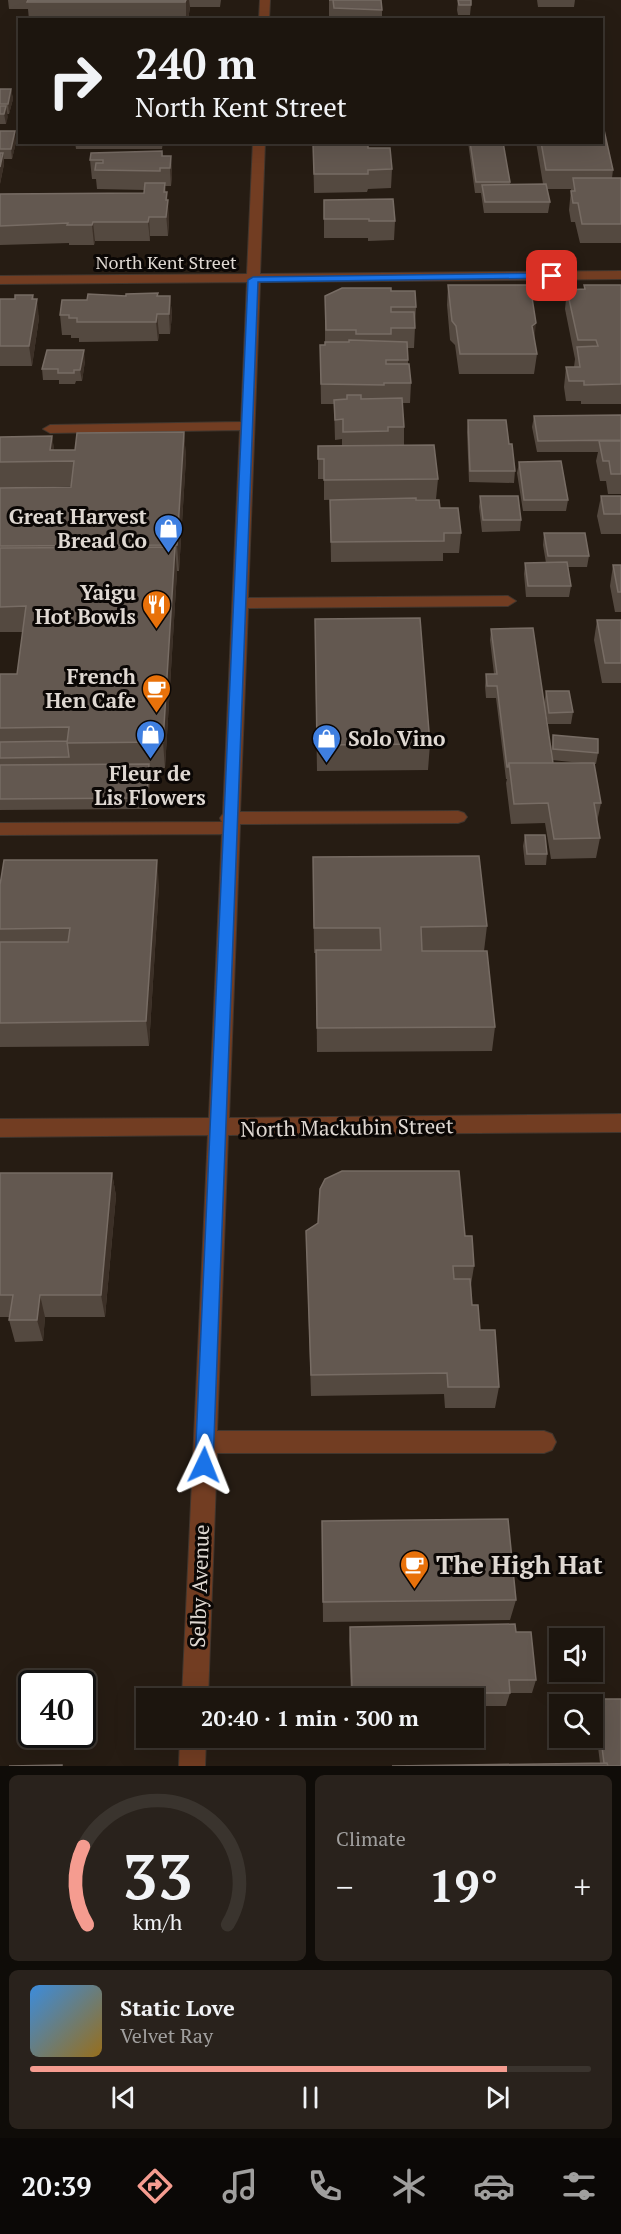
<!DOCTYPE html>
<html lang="en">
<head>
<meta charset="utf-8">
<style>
	body { margin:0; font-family:"PT Serif",serif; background:#29221c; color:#f1f3f6; height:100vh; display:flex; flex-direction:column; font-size:22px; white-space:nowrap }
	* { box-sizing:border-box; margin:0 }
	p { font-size:20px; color:#a09f9e }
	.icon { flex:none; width:33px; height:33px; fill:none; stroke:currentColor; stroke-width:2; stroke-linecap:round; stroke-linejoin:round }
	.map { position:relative; height:1766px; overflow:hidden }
	.details { display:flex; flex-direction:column; gap:9px; padding:9px; background:#0f0c08; flex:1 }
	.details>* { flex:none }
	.guide { position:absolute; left:18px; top:18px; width:585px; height:126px; border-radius:0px; box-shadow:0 6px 24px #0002,0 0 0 2px #3a342e; background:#1c150e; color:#f1f3f6; overflow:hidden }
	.buttons { position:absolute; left:549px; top:1628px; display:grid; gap:12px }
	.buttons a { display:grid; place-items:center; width:54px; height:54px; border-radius:0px; background:#1c150e; box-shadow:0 6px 24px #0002,0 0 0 2px #3a342e; font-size:30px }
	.speed { position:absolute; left:18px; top:1670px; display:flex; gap:12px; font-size:30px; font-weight:700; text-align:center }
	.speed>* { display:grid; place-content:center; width:78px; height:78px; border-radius:50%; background:#1c150e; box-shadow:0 6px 24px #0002,0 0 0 2px #3a342e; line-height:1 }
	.speed .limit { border:3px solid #111; border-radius:9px; background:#fff; color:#111 }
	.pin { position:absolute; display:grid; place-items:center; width:51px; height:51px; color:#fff; margin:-26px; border-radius:12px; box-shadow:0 3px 9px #0006 }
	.me { position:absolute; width:66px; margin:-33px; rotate:2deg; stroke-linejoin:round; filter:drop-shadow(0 0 4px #0008) }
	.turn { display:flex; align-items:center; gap:21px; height:126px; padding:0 18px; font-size:27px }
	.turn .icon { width:78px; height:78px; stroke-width:2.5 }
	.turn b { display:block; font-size:42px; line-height:51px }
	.big { font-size:45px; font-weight:700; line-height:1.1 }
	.details .card { flex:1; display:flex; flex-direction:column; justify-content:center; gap:9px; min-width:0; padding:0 21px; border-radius:9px; background:#29221c }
	.details .dial { align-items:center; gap:0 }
	.dial svg { height:156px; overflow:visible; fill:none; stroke:#3a342e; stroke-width:7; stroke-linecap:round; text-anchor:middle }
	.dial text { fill:#f1f3f6; stroke:none }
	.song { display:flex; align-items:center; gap:18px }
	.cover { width:72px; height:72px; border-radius:9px; background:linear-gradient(135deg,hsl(210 70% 55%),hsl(40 70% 35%)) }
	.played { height:6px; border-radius:3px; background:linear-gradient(90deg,#f59c90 85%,#3a342e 85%) }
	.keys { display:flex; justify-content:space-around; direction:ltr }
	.heat { display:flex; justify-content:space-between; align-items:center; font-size:33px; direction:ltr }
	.details .tiles { flex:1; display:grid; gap:9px; grid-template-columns:1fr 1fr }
	.card:last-child { grid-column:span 2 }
	.trip { position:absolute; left:136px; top:1688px; width:348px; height:60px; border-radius:0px; background:#1c150e; box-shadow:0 6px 24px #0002,0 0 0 2px #3a342e; font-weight:700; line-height:60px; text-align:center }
	.tab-bar { display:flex; height:96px; justify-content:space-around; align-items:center; background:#0b0806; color:#a09f9e }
	.tab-bar .icon { width:42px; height:42px }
	.tab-bar .current { color:#f59c90 }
	.tab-bar b { font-size:27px; color:#f1f3f6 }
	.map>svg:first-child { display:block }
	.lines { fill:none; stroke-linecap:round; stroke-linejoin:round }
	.minor-casing { stroke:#40362e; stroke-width:2 }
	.minor { fill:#723d22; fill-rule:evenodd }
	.wall { fill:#544940; fill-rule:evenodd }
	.shaded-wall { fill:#3c3027 }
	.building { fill:#635850; stroke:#776c64; stroke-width:1.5 }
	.route { fill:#1a73e8; stroke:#114b97; stroke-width:1.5 }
	.labels { text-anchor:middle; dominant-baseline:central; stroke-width:6; stroke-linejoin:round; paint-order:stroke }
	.far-street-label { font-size:18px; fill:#dfd8d2; stroke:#0b0705 }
	.poi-label { font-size:21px; font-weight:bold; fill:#dfd8d2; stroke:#0b0705; text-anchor:end }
	.street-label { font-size:21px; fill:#dfd8d2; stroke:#0b0705 }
	.near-poi-label { font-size:26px; font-weight:bold; fill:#dfd8d2; stroke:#0b0705; text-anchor:start }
</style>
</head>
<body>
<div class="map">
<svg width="621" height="1766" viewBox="0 0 621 1766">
	<rect width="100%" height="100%" fill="#261c13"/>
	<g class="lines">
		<defs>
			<path id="minor" d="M260,0H270L269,20H259Z
				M253,142H265L260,274L621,271V279L260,282L248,598L508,596L516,601L508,606L248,608L240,812L458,811L464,813L467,817L464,821L458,823L240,824L229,1118L621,1114V1132L228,1135L217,1431H544L552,1434L556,1442L552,1450L544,1453H217L208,1698H182L208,1135L0,1137V1119L209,1118L222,834L0,835V823L222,822L220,818L223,814L240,430L50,433L43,429L50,425L241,422L247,282L0,284V276L247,274Z
				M180,1737H206L205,1766H179Z"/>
		</defs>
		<use href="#minor" class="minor-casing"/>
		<use href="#minor" class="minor"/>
	</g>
	<path class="wall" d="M8,0H221L220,7H190L188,20H29L28,9H9Z
		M329,0L382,10V20H333V18H329Z
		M458,0L471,5L470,15H458L457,10Z
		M537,0H575L574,7H538Z
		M0,89H11L13,99L9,114H7L6,124H0Z
		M0,131L16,142L12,159H4V164L0,184Z
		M75,142H163L162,149H76Z
		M468,142H503L510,184H543L536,142H602L613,170L612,178H621V243H580L575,222H571L569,210L571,189H547L550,202L548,213H484L481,193H475Z
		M313,144L368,148L392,169L391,188L368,189L367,192L314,193Z
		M162,151L163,156H171L172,175L171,186H165L169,219L168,236H150V241H95L94,245H69V243L0,245V194L144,193L145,190L97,189L96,179H92L90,160Z
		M324,200L395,221L394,240L368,241V238H324Z
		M448,285L537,354L534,374H459L455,345L450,340L447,305Z
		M584,285H621V404H581V401H566L564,387L566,367H574L575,359L565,309L567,290L584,289Z
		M391,291L416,307L414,348H408V364L411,383L410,403H402L404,427V445L438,479L436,499H416V500L440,508L461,533L459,553H443V561L331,562L330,500L361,499L324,500V479H318V446H342V439L335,440L334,404H321L320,345H325V296Z
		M33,295L39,318L32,366H0V299H15Z
		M126,296H170L172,315L170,334H159L158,341L79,342V338H71V335H62L60,315L87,300Z
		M85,361L82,381H76L75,384H59V380H43L42,369Z
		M621,415V494H608L606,481H600L596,461L598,452H537L532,427L534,416Z
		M468,420L509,444L515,471L514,483L469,482L467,432Z
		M184,432L186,458L179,571H177L165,768H150V776L148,809L0,810V674H17L23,632H0V437L52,436L54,450H75ZM71,486V487H26Z
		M519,462L568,500L566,511H523L517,473Z
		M480,496L521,520L520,531L482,532L479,507Z
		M601,496H621V534H601L597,516Z
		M544,533L589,556L587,567H568L571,586L569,597H526L524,574L525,563H546L543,545Z
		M613,565H621V612H615L610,586Z
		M597,620H621V683H602L594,640Z
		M491,629L551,753L553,735L598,753L596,764H594L601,803L597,822L600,838L596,858L551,859L545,823L511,824L506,783L507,779H506L496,698H486L485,686L486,674H494L490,640ZM552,760L581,763H553Z
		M315,644L430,744L428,770L317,771Z
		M546,691L573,712L571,724H548L544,703Z
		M525,835L547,854L546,865H525L523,846Z
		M313,857L487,926L484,951L495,1027L492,1051L317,1052L316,953H314Z
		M0,885H159L149,1046L0,1047Z
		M0,1173H112L116,1196L105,1317H45L43,1341L15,1342L9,1320L10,1317H0Z
		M306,1231L465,1236L474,1266L471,1285L472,1305L499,1387L495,1408H445L444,1394L311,1396Z
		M322,1521L516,1600L510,1620L323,1622Z
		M350,1627L516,1632L536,1680L532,1693H510L506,1706H474V1698H351L349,1641Z
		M596,1699L621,1766L600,1763L593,1707Z"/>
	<path class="shaded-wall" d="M186,0H189L190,7L188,20H186Z
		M11,89L13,99L9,114L8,104Z
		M6,106L8,117L6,124L4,114Z
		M15,131L16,142L12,159L11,149Z
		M3,153L4,164L0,184V167Z
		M171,156L172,175L171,186L170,168Z
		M165,183L166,199L167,192L168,205V200L169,219L168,236L164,192Z
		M149,217L150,236V241L148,222Z
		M93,222L95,241L94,245L92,225Z
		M33,295L35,311L37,299L39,318L32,366L29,346Z
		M170,296L172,315L170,334L169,314Z
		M157,314L159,334L158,341L156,322Z
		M536,323L534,343L532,326Z
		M84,350L85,361L82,381L80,370Z
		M184,432L186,458L179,571L177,545Z
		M52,436L56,461L50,450Z
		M175,547L177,572L165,768L163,742Z
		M149,764L150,776L148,809L147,798Z
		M157,860L159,885L149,1046L146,1021Z
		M112,1173L116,1196L105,1317L101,1295Z
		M40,1295L45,1317L43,1341L37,1320Z"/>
	<path class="building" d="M28,0H186L185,2H27Z
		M329,0H381L382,10L334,8L333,0Z
		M458,0H471V5H459Z
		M502,18H587V20H502Z
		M0,89H11L8,104H0Z
		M0,106H6L4,114H0Z
		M602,121L613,170H546L541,142H602Z
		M0,131H15L11,149H0Z
		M470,142H503L510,182H476Z
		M313,144H368V148H390L392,169L368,170V174H314Z
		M162,151V156H171L170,168H160V171L95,170L96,163H103V160H90L91,153Z
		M0,153H3L0,167Z
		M573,178H621V224H582L578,203H573L571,191H575Z
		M145,183H165L164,192H167L166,200H168L166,217H149L148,222H93L92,225H67L68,223L0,226V194L144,193Z
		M546,184L550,202H485L482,185Z
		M393,199L395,221H369V219H324V200Z
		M448,285H530L536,323L532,326L537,354H460L456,326L452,321Z
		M584,285H621V384L584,385V381H569L566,367H580L577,347L598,346L596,340H578L567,290L585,289Z
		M342,288H391V291H415L416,307H391V312H414L415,328H391V334H356V330H326L325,296Z
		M158,293L157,296H170L169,314H157L156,322H77V318H69V315H60L62,300H87L88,294L126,296V294Z
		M15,295H33L32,299H37L29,346H0V299H15Z
		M349,340L407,342L408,360H386V364H409L411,383H384V385L321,384L320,345H325V342H349Z
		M47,350H84L80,370H74V373H58V369H42Z
		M347,395H361V399L402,398L404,427H388V431L343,432V419L335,420L334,400L347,399Z
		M621,415V440L538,441L534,416Z
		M468,420H506L509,444H512L515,471H470Z
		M184,432L177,545L0,546V488L71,487L74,461L0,462V437L52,436L50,450H75L77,433Z
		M599,441H621V474H611L609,461H603Z
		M434,445L438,479L324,480V459H318V446Z
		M561,461L568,500H524L519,462Z
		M480,496H518L521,520H483Z
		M601,496H621V514H604Z
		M416,498V500H439L440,508H458L461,533H444V541L331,542L330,500Z
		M544,533H585L589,556H548Z
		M175,547L163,742L67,743L69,727L0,728V674H17L26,606L0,607V548Z
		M567,562L571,586H528L525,563Z
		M613,565H621V592H618Z
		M420,618L430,744L317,745L315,619Z
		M597,620H621V663H605Z
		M533,628L553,763H509L508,767H507L497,686H487L486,674H497L491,629Z
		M546,691H569L573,712L549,713Z
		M553,735L598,739V753L553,749Z
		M67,741L69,757L0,758V742Z
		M509,763H594L601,803H594L600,838L554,839L548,803L514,804Z
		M149,764L147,798L0,799V765Z
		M525,835H545L547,854H527Z
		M479,856L487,926L421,927L422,951H487L495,1027L317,1028L316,950H381L380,928H314L313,857Z
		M4,860H157L146,1021L0,1023V942H68L70,928L0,929V885Z
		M342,1171H459L465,1236H472L474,1266H453L454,1279H470L472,1305H478L480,1330H495L499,1387H448L447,1373L311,1375L306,1231L318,1223L320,1189L325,1179Z
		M0,1173H112L101,1295H40L37,1320H9L13,1295H0Z
		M508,1519L516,1600L323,1602L322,1521Z
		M515,1624L516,1632H531L536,1680H509L510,1693H458V1698H405V1693L365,1694V1689H352L350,1627Z
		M596,1699H621V1766H608L607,1763H604Z
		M607,1763L608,1766H392Z
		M62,1765V1766H9Z"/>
	<path class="route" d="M552,273L557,276L556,278L258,282L213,1465L211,1471L204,1474L198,1471L195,1465L248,280L253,277Z"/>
	<defs>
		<symbol id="shop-pin" viewBox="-11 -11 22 30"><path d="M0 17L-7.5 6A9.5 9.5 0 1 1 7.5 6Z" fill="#3f7fe0" stroke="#0b0705"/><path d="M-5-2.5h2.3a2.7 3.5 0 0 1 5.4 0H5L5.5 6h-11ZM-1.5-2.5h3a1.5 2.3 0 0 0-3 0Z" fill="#fff"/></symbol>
		<symbol id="restaurant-pin" viewBox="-11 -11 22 30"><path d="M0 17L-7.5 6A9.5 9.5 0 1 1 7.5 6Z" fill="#e8710a" stroke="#0b0705"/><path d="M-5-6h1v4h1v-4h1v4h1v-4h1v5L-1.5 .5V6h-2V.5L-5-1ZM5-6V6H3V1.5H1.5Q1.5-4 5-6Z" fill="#fff"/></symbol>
		<symbol id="cafe-pin" viewBox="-11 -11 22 30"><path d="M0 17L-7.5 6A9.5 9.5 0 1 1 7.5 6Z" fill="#e8710a" stroke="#0b0705"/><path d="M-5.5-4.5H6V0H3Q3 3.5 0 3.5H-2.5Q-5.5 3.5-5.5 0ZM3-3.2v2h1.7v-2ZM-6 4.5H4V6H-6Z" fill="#fff"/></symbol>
	</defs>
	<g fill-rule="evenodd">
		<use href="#shop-pin" x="152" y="512" width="33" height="45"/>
		<use href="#restaurant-pin" x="140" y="588" width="33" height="45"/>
		<use href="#cafe-pin" x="140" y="672" width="33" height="45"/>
		<use href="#shop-pin" x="134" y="718" width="33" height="45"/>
		<use href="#shop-pin" x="310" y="722" width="33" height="45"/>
		<use href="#cafe-pin" x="398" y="1548" width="33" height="45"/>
	</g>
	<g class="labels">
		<g class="far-street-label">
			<text x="166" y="262">North Kent Street</text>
		</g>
		<g class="poi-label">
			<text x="147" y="516">Great Harvest<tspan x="147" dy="24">Bread Co</tspan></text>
			<text x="136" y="592">Yaigu<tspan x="136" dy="24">Hot Bowls</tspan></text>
			<text x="136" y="676">French<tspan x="136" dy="24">Hen Cafe</tspan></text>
			<text x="348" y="738" text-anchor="start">Solo Vino</text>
			<text x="150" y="773" text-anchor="middle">Fleur de<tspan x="150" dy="24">Lis Flowers</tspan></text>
		</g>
		<g class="street-label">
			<text transform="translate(347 1127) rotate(-1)">North Mackubin Street</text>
			<text transform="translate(199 1586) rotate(-88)">Selby Avenue</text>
		</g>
		<g class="near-poi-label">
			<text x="436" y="1564">The High Hat</text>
		</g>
	</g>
</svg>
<div class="buttons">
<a><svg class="icon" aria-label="sound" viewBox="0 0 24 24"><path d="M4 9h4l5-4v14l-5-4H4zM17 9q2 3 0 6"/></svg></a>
<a><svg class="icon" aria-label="search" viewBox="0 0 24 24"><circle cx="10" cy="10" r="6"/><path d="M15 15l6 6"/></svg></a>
</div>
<div class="speed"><div class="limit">40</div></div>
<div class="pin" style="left:552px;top:276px;background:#d93025"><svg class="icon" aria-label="arrive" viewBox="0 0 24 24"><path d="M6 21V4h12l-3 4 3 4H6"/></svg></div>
<svg class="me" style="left:204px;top:1465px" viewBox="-20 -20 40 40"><path d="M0-17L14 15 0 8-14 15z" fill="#1a73e8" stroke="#fff" stroke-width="4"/></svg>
<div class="trip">20:40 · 1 min · 300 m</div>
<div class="guide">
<div class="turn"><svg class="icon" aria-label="right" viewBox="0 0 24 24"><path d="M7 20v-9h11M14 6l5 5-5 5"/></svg><div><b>240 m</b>North Kent Street</div></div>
</div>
</div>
<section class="details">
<div class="tiles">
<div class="card dial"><svg viewBox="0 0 100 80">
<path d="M14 69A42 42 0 1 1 86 69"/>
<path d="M14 69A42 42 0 0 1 12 29" stroke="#f59c90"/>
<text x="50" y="56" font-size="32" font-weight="700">33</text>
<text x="50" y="72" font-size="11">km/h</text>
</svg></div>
<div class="card"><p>Climate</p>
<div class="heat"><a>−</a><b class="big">19°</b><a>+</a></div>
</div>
<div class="card">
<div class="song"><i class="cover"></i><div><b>Static Love</b><p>Velvet Ray</p></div></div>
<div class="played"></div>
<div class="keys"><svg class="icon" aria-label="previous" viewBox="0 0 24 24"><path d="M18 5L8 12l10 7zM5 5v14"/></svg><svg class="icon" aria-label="pause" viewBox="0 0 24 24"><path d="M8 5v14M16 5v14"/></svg><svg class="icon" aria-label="next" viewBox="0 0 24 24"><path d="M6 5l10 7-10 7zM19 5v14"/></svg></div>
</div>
</div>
</section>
<nav class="tab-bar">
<b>20:39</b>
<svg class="icon current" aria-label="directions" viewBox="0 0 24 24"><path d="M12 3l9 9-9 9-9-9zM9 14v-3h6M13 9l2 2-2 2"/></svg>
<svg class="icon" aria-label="music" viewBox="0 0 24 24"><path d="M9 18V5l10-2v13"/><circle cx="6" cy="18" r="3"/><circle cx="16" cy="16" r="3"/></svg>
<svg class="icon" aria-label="phone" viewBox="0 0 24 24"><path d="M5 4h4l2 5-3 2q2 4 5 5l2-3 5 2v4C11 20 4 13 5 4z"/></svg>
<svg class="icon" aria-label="climate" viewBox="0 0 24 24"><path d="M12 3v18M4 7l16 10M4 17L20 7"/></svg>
<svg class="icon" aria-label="car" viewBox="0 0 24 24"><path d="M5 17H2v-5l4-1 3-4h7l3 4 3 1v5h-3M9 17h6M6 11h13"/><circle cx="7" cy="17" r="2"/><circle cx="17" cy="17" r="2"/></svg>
<svg class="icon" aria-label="filters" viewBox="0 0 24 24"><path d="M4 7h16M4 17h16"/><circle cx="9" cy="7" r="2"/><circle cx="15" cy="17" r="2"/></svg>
</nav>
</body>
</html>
